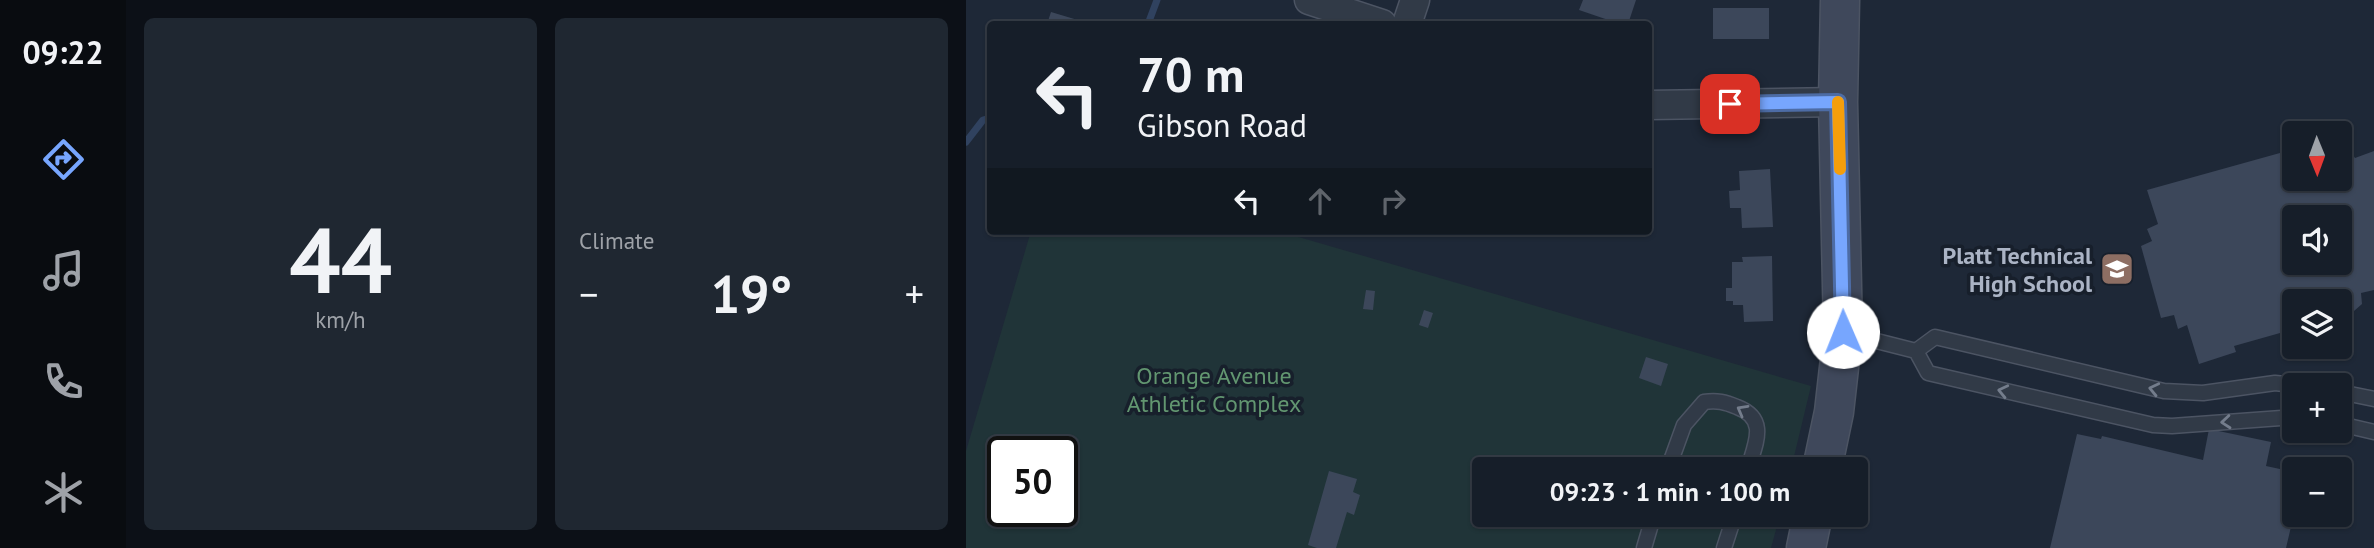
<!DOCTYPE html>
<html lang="en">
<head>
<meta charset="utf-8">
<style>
	body { margin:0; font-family:"PT Sans",sans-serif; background:#1f2731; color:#f1f3f6; height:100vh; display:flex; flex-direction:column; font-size:26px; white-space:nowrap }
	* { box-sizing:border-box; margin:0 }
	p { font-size:23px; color:#9ea2a8 }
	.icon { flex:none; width:38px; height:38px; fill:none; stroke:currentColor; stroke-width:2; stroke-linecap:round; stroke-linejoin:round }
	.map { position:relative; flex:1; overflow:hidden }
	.side { display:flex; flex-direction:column; gap:18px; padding:18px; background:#0c1017; width:840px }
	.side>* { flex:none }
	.hud { position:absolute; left:21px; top:21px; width:665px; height:214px; border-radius:7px; box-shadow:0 2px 5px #0004,0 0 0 2px #353c46; background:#161e29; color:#f1f3f6; overflow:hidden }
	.needle { width:46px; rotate:179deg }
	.controls { position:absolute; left:1316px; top:121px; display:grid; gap:14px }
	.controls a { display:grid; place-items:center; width:70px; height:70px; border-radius:7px; background:#161e29; box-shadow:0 2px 5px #0004,0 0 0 2px #353c46; font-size:35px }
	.speed { position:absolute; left:21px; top:436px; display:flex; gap:14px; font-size:35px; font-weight:700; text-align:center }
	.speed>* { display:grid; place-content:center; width:91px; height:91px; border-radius:50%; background:#161e29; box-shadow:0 2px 5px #0004,0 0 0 2px #353c46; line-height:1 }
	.speed .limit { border:4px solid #111; border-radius:10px; background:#fff; color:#111 }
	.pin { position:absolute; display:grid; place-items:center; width:60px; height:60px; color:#fff; margin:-30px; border-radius:14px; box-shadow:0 4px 10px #0006 }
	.me { position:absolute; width:77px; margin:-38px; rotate:359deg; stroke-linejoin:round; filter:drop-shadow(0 0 5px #0008) }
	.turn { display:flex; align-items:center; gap:24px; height:147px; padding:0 35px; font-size:32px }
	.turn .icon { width:91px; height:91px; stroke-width:2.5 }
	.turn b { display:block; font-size:49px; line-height:60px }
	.lanes { display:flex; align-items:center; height:66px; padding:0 35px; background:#0003; justify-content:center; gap:35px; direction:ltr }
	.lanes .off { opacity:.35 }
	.big { font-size:52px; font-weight:700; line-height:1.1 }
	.side .tile { flex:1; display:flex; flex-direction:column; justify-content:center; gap:10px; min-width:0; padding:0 24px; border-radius:10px; background:#1f2731 }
	.side .dial { align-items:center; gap:0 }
	.dial b { font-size:91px; line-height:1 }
	.heat { display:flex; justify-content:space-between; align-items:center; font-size:38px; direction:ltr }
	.side .tiles { flex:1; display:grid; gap:18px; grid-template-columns:repeat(2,1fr) }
	.trip { position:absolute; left:506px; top:457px; width:396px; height:70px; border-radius:7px; background:#161e29; box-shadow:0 2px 5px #0004,0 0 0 2px #353c46; font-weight:700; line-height:70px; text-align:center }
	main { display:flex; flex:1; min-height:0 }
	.tabs { display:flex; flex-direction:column; width:126px; justify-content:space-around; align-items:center; background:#090c10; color:#9ea2a8 }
	.tabs .icon { width:49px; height:49px }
	.tabs .on { color:#77a6fe }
	.tabs b { font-size:32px; color:#f1f3f6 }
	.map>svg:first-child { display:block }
	.green { fill:#203438; fill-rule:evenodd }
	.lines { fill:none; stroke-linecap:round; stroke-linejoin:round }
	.stream { stroke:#30425f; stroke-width:7 }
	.building { fill:#3c475a; fill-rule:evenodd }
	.service-casing { stroke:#4c5463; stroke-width:17 }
	.minor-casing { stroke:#4c5463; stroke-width:31 }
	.secondary-casing { stroke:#4c5463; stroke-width:41 }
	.service { stroke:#313a47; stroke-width:14 }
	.minor { stroke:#313a47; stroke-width:28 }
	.secondary { stroke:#3f485b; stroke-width:38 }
	.oneway { stroke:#747d8c }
	.route-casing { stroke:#4d6ca5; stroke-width:18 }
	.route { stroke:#77a6fe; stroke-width:12 }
	.slow { stroke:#f59e0b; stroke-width:12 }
	.labels { text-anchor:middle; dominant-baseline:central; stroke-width:7; stroke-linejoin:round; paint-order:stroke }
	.poi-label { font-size:24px; font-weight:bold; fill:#abb4c5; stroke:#171f2b; text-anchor:end }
	.park-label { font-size:24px; fill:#629670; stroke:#171f2b }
</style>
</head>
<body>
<main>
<nav class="tabs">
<b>09:22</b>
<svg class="icon on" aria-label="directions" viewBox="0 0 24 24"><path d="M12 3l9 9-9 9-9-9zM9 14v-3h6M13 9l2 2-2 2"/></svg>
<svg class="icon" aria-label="music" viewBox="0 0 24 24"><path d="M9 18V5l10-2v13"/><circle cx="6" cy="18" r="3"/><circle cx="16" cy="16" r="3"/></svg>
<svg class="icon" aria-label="phone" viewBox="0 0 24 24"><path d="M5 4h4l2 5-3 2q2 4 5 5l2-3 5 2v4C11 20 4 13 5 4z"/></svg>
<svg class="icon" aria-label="climate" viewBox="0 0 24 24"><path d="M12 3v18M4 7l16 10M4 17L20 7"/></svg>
</nav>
<section class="side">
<div class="tiles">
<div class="tile dial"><b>44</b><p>km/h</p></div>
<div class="tile"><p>Climate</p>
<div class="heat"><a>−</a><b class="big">19°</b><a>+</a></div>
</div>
</div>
</section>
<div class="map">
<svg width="1408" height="548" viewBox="0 0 1408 548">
	<rect width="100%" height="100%" fill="#1e2837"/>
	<path class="green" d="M65,231H312L845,386L825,469H518V514L814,515L805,548H0V451ZM37,452H96V511H37Z"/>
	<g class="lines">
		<path class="stream" d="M182,24L191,0
			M0,142L17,120L24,118"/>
	</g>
	<path class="building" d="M617,0H670L662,24H654L613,10Z
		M747,8H803V39H747Z
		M85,12L125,24H81Z
		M1328,149V178H1374V155L1385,152L1389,158L1408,151V290L1395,293L1396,304L1388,311L1374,315V301H1328V329L1268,346L1270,352L1233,364L1221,325L1212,329L1208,315L1195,318L1175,246L1186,241L1181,229L1192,224L1181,190ZM1328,217H1374V262H1328Z
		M804,169L807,227L776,228L775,208H764L763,191L774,190L773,171Z
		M806,256L807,321L778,322L777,305H767V301H760V288H766V262H777L776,257Z
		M400,290L409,291L407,310L397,309Z
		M458,310L467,313L462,328L453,325Z
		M680,357L702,364L695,386L673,378Z
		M1243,429L1305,442L1300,466L1328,472V514L1320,548H1084L1111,434L1135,439L1136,436L1237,460Z
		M363,471L391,479L387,492L394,495L388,515L381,512L370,548H351L342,545Z"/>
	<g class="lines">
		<defs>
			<path id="service" d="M879,333L950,351L962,373L1187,425L1206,426L1328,417
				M950,351L969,337L1198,391L1237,393L1309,383L1328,385
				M1374,392L1408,399
				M1374,424L1408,432
				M702,469L718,425L738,402C751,400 759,402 771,407C803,419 789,444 782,469
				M678,548L688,514
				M758,548L769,514"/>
			<path id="minor" d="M343,0L416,24
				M441,24L449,0
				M682,105L872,102"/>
			<path id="secondary" d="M856,469L868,412L877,332L872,102L874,0
				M840,548L847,514"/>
		</defs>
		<use href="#service" class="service-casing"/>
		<use href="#minor" class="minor-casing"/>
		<use href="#secondary" class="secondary-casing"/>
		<use href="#service" class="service"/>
		<use href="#minor" class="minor"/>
		<use href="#secondary" class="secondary"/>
	</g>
	<defs><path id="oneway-chevron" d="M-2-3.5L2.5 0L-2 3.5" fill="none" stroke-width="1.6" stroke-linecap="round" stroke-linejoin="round" transform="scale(1.75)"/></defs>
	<g class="oneway">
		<use href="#oneway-chevron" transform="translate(1188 389) rotate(-167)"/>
		<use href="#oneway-chevron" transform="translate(1037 391) rotate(-167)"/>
		<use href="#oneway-chevron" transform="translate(776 410) rotate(-151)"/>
		<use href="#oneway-chevron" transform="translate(1260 422) rotate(175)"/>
	</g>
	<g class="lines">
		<defs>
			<path id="route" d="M764,104L872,102L877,332"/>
		</defs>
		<use href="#route" class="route-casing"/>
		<use href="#route" class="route"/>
		<path class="slow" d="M872,102L874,169"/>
	</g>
	<defs>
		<symbol id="school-square" viewBox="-11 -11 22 22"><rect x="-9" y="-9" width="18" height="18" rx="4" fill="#8d6e63" stroke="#171f2b"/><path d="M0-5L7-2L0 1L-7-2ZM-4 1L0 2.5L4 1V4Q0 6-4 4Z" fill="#fff"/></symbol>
	</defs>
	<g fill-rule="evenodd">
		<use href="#school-square" x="1132" y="250" width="38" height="38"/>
	</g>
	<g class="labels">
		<g class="poi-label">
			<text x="1126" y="255">Platt Technical<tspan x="1126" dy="28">High School</tspan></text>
		</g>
		<g class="park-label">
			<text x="248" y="375">Orange Avenue<tspan x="248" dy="28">Athletic Complex</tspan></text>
		</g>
	</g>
</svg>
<div class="controls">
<a><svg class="needle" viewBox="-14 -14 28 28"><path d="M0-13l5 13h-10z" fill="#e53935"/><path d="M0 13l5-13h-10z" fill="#9ea2a8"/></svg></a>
<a><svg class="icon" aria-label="sound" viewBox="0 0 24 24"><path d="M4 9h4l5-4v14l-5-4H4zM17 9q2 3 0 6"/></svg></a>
<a><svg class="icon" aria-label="layers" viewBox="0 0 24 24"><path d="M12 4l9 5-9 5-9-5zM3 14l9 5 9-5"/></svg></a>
<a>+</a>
<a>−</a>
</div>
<div class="speed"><div class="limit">50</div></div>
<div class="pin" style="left:764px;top:104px;background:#d93025"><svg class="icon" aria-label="arrive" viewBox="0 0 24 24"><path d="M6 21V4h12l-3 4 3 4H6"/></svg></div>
<svg class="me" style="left:877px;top:332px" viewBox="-20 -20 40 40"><circle r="19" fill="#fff"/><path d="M0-13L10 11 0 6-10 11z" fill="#77a6fe"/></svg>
<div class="trip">09:23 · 1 min · 100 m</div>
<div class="hud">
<div class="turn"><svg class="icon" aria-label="left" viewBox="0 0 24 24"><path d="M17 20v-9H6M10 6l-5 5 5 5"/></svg><div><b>70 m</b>Gibson Road</div></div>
<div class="lanes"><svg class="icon" aria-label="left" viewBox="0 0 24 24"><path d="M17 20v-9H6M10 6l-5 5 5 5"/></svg><svg class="icon off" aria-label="ahead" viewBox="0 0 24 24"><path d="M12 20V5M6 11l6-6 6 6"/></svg><svg class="icon off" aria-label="right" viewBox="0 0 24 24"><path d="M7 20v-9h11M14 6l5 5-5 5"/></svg></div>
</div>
</div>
</main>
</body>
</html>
